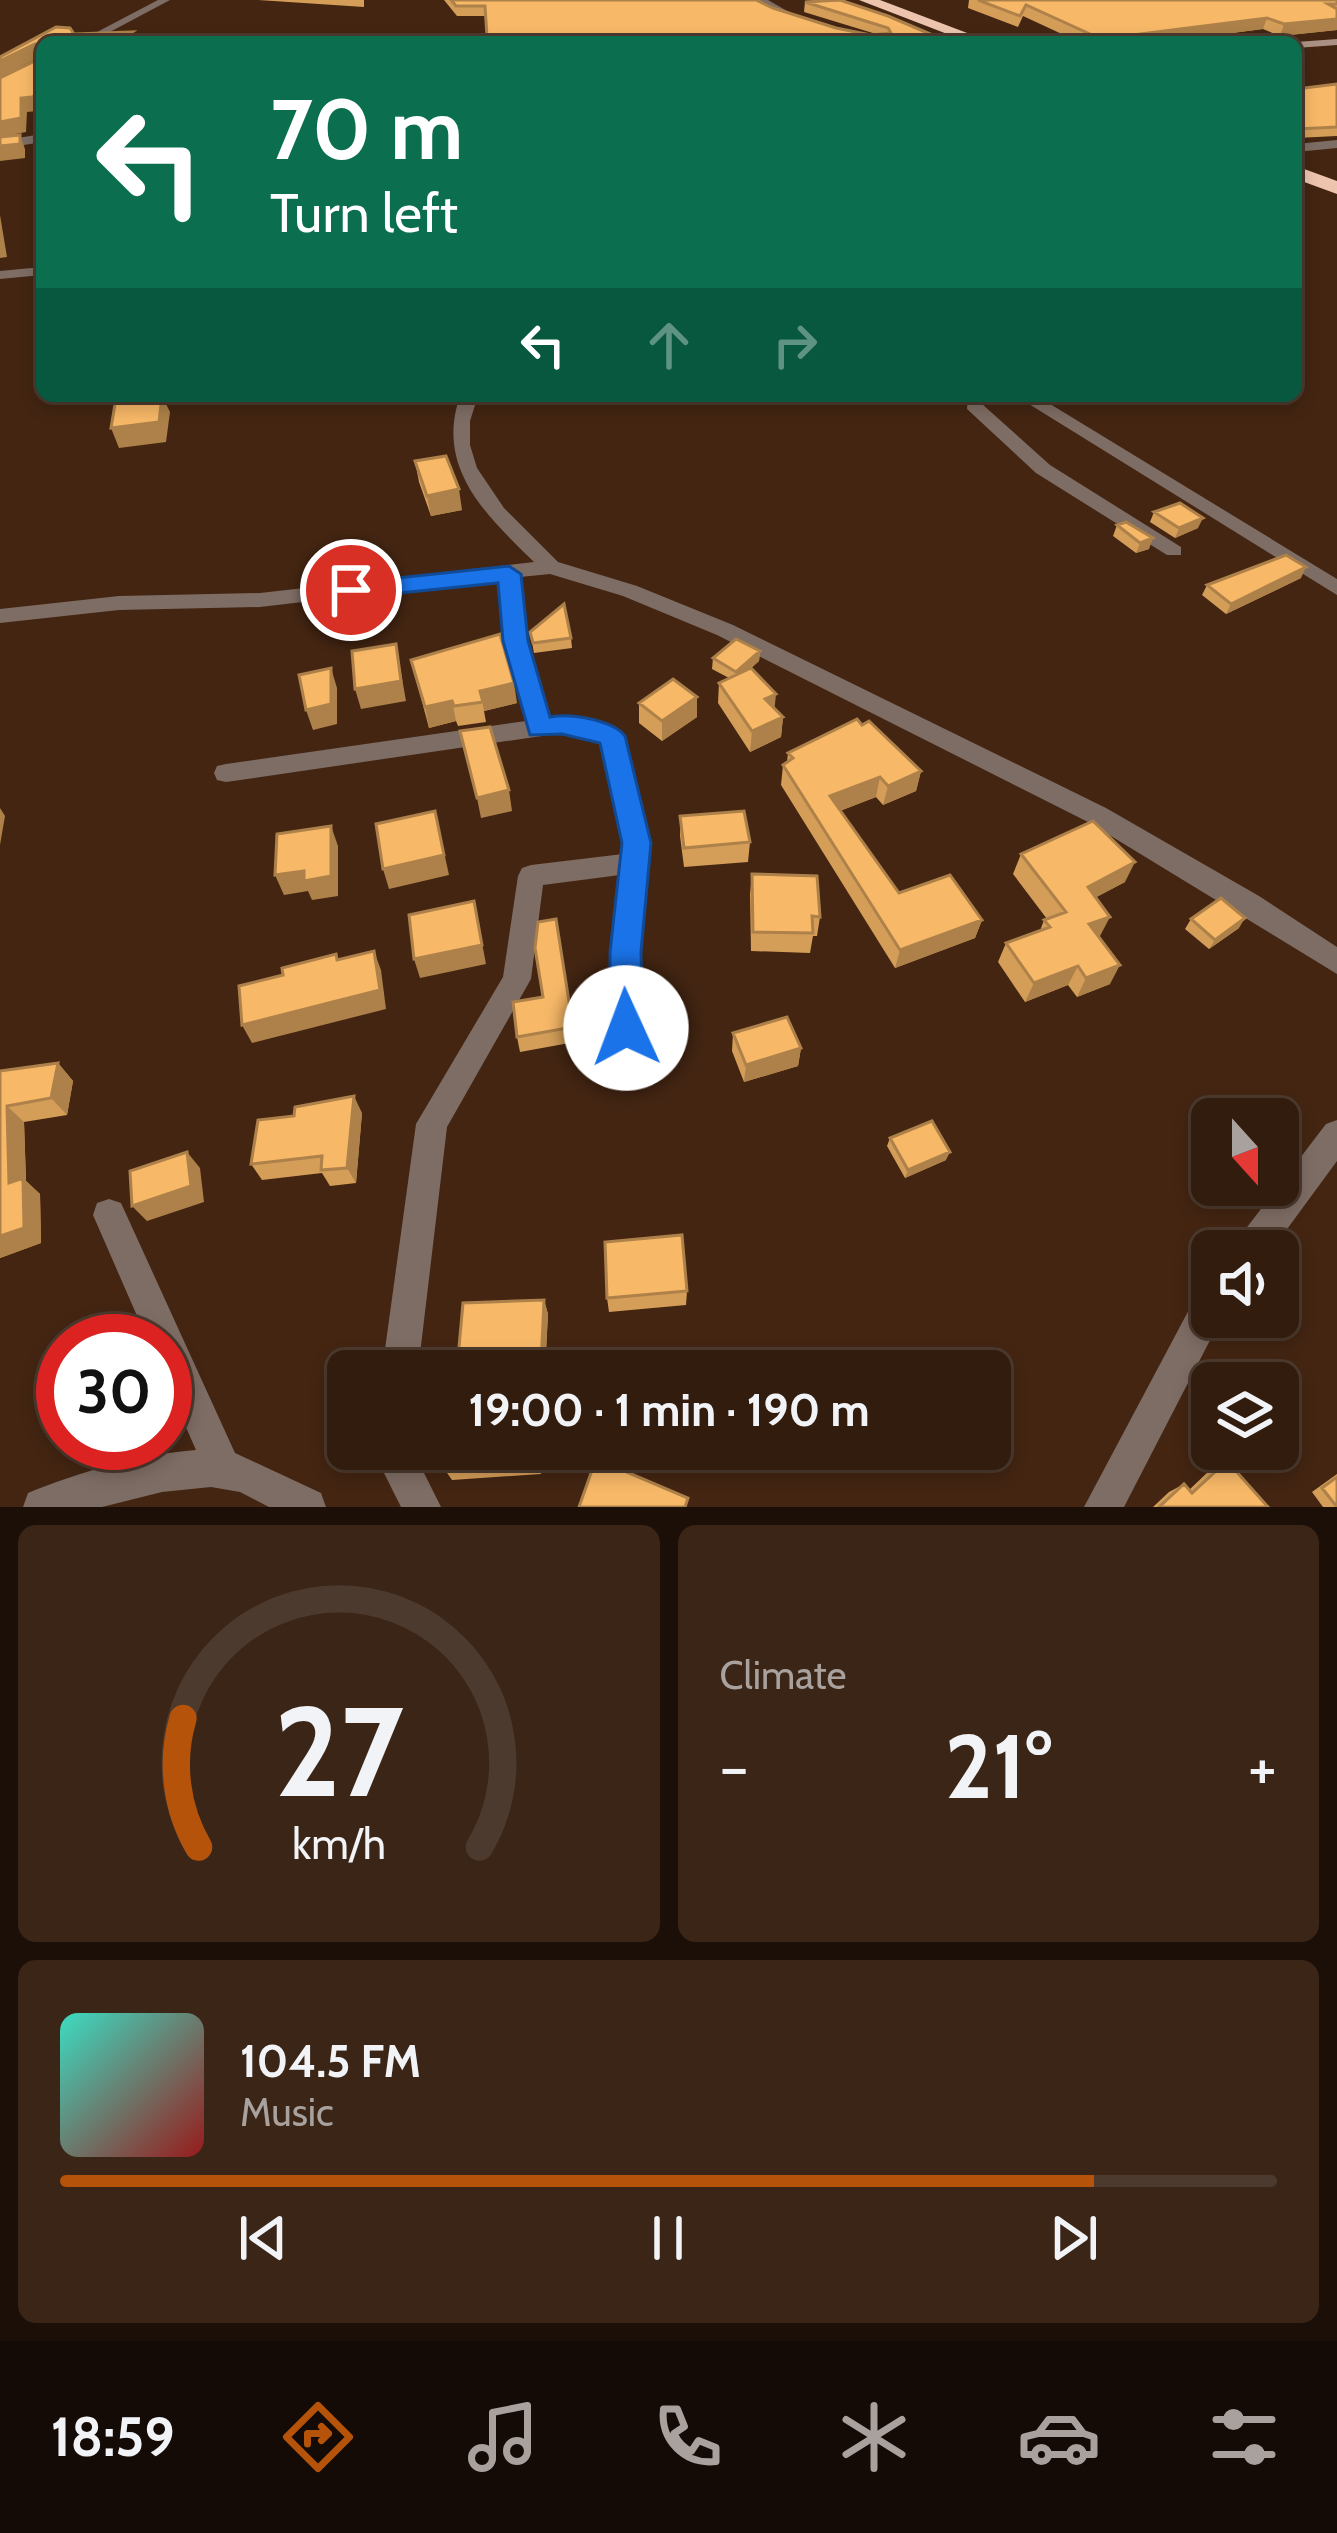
<!DOCTYPE html>
<html lang="en">
<head>
<meta charset="utf-8">
<style>
	body { margin:0; font-family:Cabin,sans-serif; background:#3a2517; color:#f1f3f6; height:100vh; display:flex; flex-direction:column; font-size:45px; white-space:nowrap }
	* { box-sizing:border-box; margin:0 }
	p { font-size:39px; color:#a8a19e }
	.icon { flex:none; width:66px; height:66px; fill:none; stroke:currentColor; stroke-width:2; stroke-linecap:round; stroke-linejoin:round }
	.map { position:relative; height:1507px; overflow:hidden }
	.drawer { display:flex; flex-direction:column; gap:18px; padding:18px; background:#1c0f08; flex:1 }
	.drawer>* { flex:none }
	.guide { position:absolute; left:36px; top:36px; width:1266px; height:366px; border-radius:18px; box-shadow:0 6px 18px #0003,0 0 0 3px #4d3a2e; background:#0b6e4f; color:#fff; overflow:hidden }
	.needle { width:78px; rotate:159deg }
	.tools { position:absolute; left:1191px; top:1098px; display:grid; gap:24px }
	.tools a { display:grid; place-items:center; width:108px; height:108px; border-radius:18px; background:#321c0e; box-shadow:0 6px 18px #0003,0 0 0 3px #4d3a2e; font-size:60px }
	.speed { position:absolute; left:36px; top:1314px; display:flex; gap:24px; font-size:60px; font-weight:700; text-align:center }
	.speed>* { display:grid; place-content:center; width:156px; height:156px; border-radius:50%; background:#321c0e; box-shadow:0 6px 18px #0003,0 0 0 3px #4d3a2e; line-height:1 }
	.speed .limit { border:18px solid #d22; background:#fff; color:#111 }
	.pin { position:absolute; display:grid; place-items:center; width:102px; height:102px; color:#fff; margin:-51px; border:6px solid #fff; border-radius:50%; box-shadow:0 3px 12px #0007 }
	.me { position:absolute; width:132px; margin:-66px; rotate:358deg; stroke-linejoin:round; filter:drop-shadow(0 0 9px #0008) }
	.turn { display:flex; align-items:center; gap:42px; height:252px; padding:0 36px; font-size:54px }
	.turn .icon { width:156px; height:156px; stroke-width:2.5 }
	.turn b { display:block; font-size:84px; line-height:102px }
	.lanes { display:flex; align-items:center; height:114px; padding:0 36px; background:#0003; justify-content:center; gap:60px; direction:ltr }
	.lanes .off { opacity:.35 }
	.big { font-size:90px; font-weight:800; line-height:1.1 }
	.drawer .tile { flex:1; display:flex; flex-direction:column; justify-content:center; gap:18px; min-width:0; padding:0 42px; border-radius:18px; background:#3a2517 }
	.drawer .dial { align-items:center; gap:0 }
	.dial svg { height:312px; overflow:visible; fill:none; stroke:#4d3a2e; stroke-width:7; stroke-linecap:round; text-anchor:middle }
	.dial text { fill:#f1f3f6; stroke:none }
	.song { display:flex; align-items:center; gap:36px }
	.cover { width:144px; height:144px; border-radius:18px; background:linear-gradient(135deg,hsl(170 70% 55%),hsl(0 70% 35%)) }
	.played { height:12px; border-radius:6px; background:linear-gradient(90deg,#b45309 85%,#4d3a2e 85%) }
	.keys { display:flex; justify-content:space-around; direction:ltr }
	.heat { display:flex; justify-content:space-between; align-items:center; font-size:66px; direction:ltr }
	.drawer .tiles { flex:1; display:grid; gap:18px; grid-template-columns:1fr 1fr }
	.tile:last-child { grid-column:span 2 }
	.trip { position:absolute; left:327px; top:1350px; width:684px; height:120px; border-radius:18px; background:#321c0e; box-shadow:0 6px 18px #0003,0 0 0 3px #4d3a2e; font-weight:800; line-height:120px; text-align:center }
	.tabs { display:flex; height:192px; justify-content:space-around; align-items:center; background:#140b06; color:#a8a19e }
	.tabs .icon { width:84px; height:84px }
	.tabs .active { color:#b45309 }
	.tabs b { font-size:54px; color:#f1f3f6 }
	.map>svg:first-child { display:block }
	.lines { fill:none; stroke-linecap:round; stroke-linejoin:round }
	.street { fill:#7e6d64; fill-rule:evenodd }
	.secondary { fill:#ab9183; fill-rule:evenodd }
	.highway { fill:#edc5af; fill-rule:evenodd }
	.wall { fill:#d49e59 }
	.shaded-wall { fill:#ad8149 }
	.building { fill:#f7b868; stroke:#ad8149; stroke-width:3 }
	.route { fill:#1a73e8; stroke:#114b97; stroke-width:3 }
</style>
</head>
<body>
<div class="map">
<svg width="1337" height="1507" viewBox="0 0 1337 1507">
	<rect width="100%" height="100%" fill="#432512"/>
	<g class="lines">
		<path class="street" d="M158,0H170L91,42H78Z
			M756,0H768L789,12L885,42C849,42 786,21 756,0Z
			M42,134V142L0,149V141Z
			M1337,140V148L1296,152V144Z
			M42,267V275L0,279V271Z
			M460,396H478L470,421V445L477,468L504,508L558,562L637,586L733,625L1106,808L1259,896L1337,947V974L1088,822L717,635L623,596L550,574L520,577L526,641L549,717C571,714 609,721 624,736L650,843L641,926V1027L636,1036L626,1040L616,1036L611,1027L613,926L620,875L543,885L531,979L447,1127L418,1371H382L416,1124L503,977L518,876L522,868L531,865L623,854L624,843L602,742L562,733L226,782L217,780L214,773L217,766L226,764L526,721L504,641L499,579L260,607L119,610L0,623V609L119,596L260,593L534,562C486,515 435,468 460,396Z
			M968,396H986L982,404L1050,465L1181,547V555H1167L1036,473L967,409Z
			M1016,396H1037L1337,579V595Z
			M1337,1120V1161L1271,1251H1233L1238,1239L1326,1124Z
			M109,1199L121,1203L235,1453L321,1493L326,1507H269L240,1492L211,1487L162,1492L102,1507H23L28,1493C80,1472 140,1454 196,1450L165,1380V1341H148L93,1215L97,1203Z
			M1212,1284V1317H1222L1124,1507H1084L1200,1289Z
			M383,1449H421L422,1469L441,1507H401L384,1473Z"/>
		<path class="secondary" d="M1337,39V45L1296,48V42Z"/>
		<path class="highway" d="M859,0H880L991,42H968Z
			M1296,166L1337,181V194L1296,179Z"/>
	</g>
	<path class="wall" d="M258,0H364V7Z
		M444,0H756L773,8L836,28L871,35L876,34L804,12L805,2L949,42L487,37L486,16H457Z
		M969,0H1337V30L1280,36L1263,29L1163,42H1079L1023,16L1018,27L968,8Z
		M1337,84V136L1296,138V89Z
		M415,461L462,510L431,516L419,482Z
		M1154,512L1198,528L1175,538L1150,522Z
		M1117,525L1149,549L1136,553L1113,536Z
		M1301,578L1226,614L1202,595L1207,585Z
		M530,632L571,638L572,648L534,653Z
		M760,651L759,661L751,668L775,708L783,717L781,737L750,752L718,703L719,683L729,678L712,669L713,658Z
		M411,660L517,703L484,711L486,722L458,726L456,721L429,728Z
		M697,697V717L662,741L639,723V703Z
		M788,753L921,771L916,791L883,805L876,797L840,811L899,893L982,920L975,938L895,968L781,785L783,765L787,762Z
		M680,816L750,842L748,862L684,867L680,836Z
		M1021,854L1125,882L1096,897L1100,936L1098,937L1110,984L1077,997L1068,985L1025,1002L998,962L1006,943L1040,931L1044,920L1047,919L1013,874Z
		M752,874L820,917L817,936H813L810,953L751,951L750,894Z
		M556,919L575,1042L520,1052L517,1037L543,997Z
		M1191,919L1239,928L1209,949L1185,929Z
		M733,1033L801,1048L798,1066L744,1082L732,1051Z
		M58,1063L73,1081L67,1115L24,1122L26,1181L40,1194L41,1243L0,1258V1071Z
		M362,1113L356,1183L330,1186L322,1173L262,1180L251,1164Z
		M890,1138L946,1160L905,1178L887,1146Z
		M687,1291L686,1305L609,1312L607,1298Z
		M544,1300L548,1314L545,1371H458L457,1369Z
		M447,1449H542L541,1474L452,1480L445,1470Z
		M1227,1461L1268,1507H1153L1169,1492L1184,1484L1189,1490L1210,1470Z
		M1337,1474V1507H1323L1312,1492Z"/>
	<path class="shaded-wall" d="M1267,18L1263,29L1163,42H1100L1101,39Z
		M1337,19V30L1280,36L1284,24Z
		M132,32L135,42H116Z
		M35,44L40,57L0,77V61Z
		M42,91V107L37,111L27,112L26,132L0,137V122L21,98Z
		M20,135L25,149V158L0,161V146Z
		M0,215L7,257L0,258Z
		M162,396L170,412L166,442L119,448L111,428Z
		M459,489L462,510L431,516L427,496Z
		M1203,518L1198,528L1175,538L1179,528Z
		M1153,538L1149,549L1136,553L1140,543Z
		M1306,567L1301,578L1226,614L1231,604Z
		M396,644L406,701L361,709L355,689Z
		M760,651L759,661L736,682V672Z
		M331,668L337,688V724L313,730L306,710Z
		M514,683L517,703L484,711L480,691Z
		M776,694L774,714L765,699Z
		M697,697V717L662,741V721Z
		M452,701L456,721L429,728L425,707Z
		M783,717L781,737L750,752L752,731Z
		M921,771L916,791L883,805L888,786Z
		M880,777L876,797L826,816L830,796Z
		M509,790L512,811L481,818L477,798Z
		M0,808L5,816L0,845Z
		M435,811L449,875L389,889L383,869Z
		M331,826L338,846V896L312,900L308,891L284,895L275,875L304,871Z
		M1135,862L1125,882L1078,907L1088,887Z
		M474,901L486,964L420,978L414,959Z
		M1110,917L1100,936L1079,943L1089,924Z
		M1245,918L1239,928L1209,949L1215,940Z
		M982,920L975,938L895,968L900,950Z
		M374,951L381,970L386,1009L252,1043L242,1025Z
		M1120,965L1110,984L1077,997L1086,978Z
		M1078,966L1068,985L1025,1002L1034,983Z
		M801,1048L798,1066L744,1082L746,1065Z
		M58,1063L73,1081L67,1115L51,1098Z
		M354,1096L362,1113L356,1183L347,1168Z
		M7,1106L24,1122L26,1181L40,1194L41,1243L0,1258V1236L9,1183Z
		M187,1152L200,1168L204,1202L147,1221L132,1206Z
		M950,1152L946,1160L905,1178L908,1170Z
		M544,1300L548,1314L545,1371H542L541,1366Z
		M538,1449H542L541,1474L537,1465Z"/>
	<path class="building" d="M451,0H756L773,8L836,28L871,35L891,33L888,28L805,2L840,0L888,16L949,42H435L487,37L485,6H456Z
		M978,0H1337V4H1328L1337,9V19L1284,24L1267,18L1101,39L1026,5L1020,16Z
		M56,27L70,28L74,34L132,32L116,42H42V91L32,97L21,98V118L0,122V78L39,59L42,48L35,44L0,61V57Z
		M1337,84V127L1296,129V89Z
		M20,135V144L0,146V137Z
		M134,396H162L159,422L111,428L116,398Z
		M446,456L459,489L427,496L415,461Z
		M1180,503L1203,518L1179,528L1154,512Z
		M1126,522L1153,538L1140,543L1117,525Z
		M1286,555L1306,567L1231,604L1207,585Z
		M564,604L571,638L533,643L530,632Z
		M500,634L514,683L480,691L483,702L454,706L452,701L425,707L411,660Z
		M736,639L760,651L736,672L713,658Z
		M396,644L401,681L355,689L352,651Z
		M331,668V704L306,710L299,675Z
		M751,668L776,694L765,699L783,717L752,731L719,683Z
		M673,679L697,697L662,721L639,703Z
		M857,719L862,725L869,721L921,771L888,786L880,777L830,796L899,893L950,875L982,920L900,950L783,765L793,758L788,753Z
		M490,727L509,790L477,798L460,731Z
		M435,811L444,855L383,869L376,824Z
		M744,811L750,842L684,848L680,816Z
		M1093,821L1135,862L1088,887L1110,917L1089,924L1120,965L1086,978L1078,966L1034,983L1006,943L1050,927L1044,920L1066,912L1021,854Z
		M331,826V876L304,881V871L275,875L277,834Z
		M752,874L817,876L820,917L812,916L813,933L753,932Z
		M1221,898L1245,918L1215,940L1191,919Z
		M474,901L482,945L414,959L409,915Z
		M556,919L573,1027L517,1037L513,1002L543,997L535,948L538,922Z
		M374,951L380,990L242,1025L239,986L283,975L282,968L336,954L337,960Z
		M787,1017L801,1048L746,1065L733,1033Z
		M58,1063L51,1098L7,1106L9,1183L23,1178L24,1228L0,1236V1071Z
		M354,1096L347,1168L321,1170L322,1156L251,1164L258,1120L294,1116L295,1107Z
		M932,1121L950,1152L908,1170L890,1138Z
		M187,1152L191,1186L132,1206L130,1171Z
		M682,1235L687,1291L607,1298L605,1242Z
		M544,1300L541,1366L457,1369L463,1303Z
		M447,1449H538L537,1465L445,1470Z
		M596,1459L688,1498L685,1507H579Z
		M1227,1461L1268,1507H1159L1184,1484L1192,1493Z
		M1337,1477V1507L1322,1488Z"/>
	<path class="route" d="M509,566L521,574L528,641L550,717C570,713 613,720 625,736L651,843L641,952L643,1028L638,1038L626,1043L615,1038L610,1028V952L622,843L600,743L562,734L530,735L503,641L498,583L351,598L339,590L351,583Z"/>
</svg>
<div class="tools">
<a><svg class="needle" viewBox="-14 -14 28 28"><path d="M0-13l5 13h-10z" fill="#e53935"/><path d="M0 13l5-13h-10z" fill="#a8a19e"/></svg></a>
<a><svg class="icon" aria-label="sound" viewBox="0 0 24 24"><path d="M4 9h4l5-4v14l-5-4H4zM17 9q2 3 0 6"/></svg></a>
<a><svg class="icon" aria-label="layers" viewBox="0 0 24 24"><path d="M12 4l9 5-9 5-9-5zM3 14l9 5 9-5"/></svg></a>
</div>
<div class="speed"><div class="limit">30</div></div>
<div class="pin" style="left:351px;top:590px;background:#d93025"><svg class="icon" aria-label="arrive" viewBox="0 0 24 24"><path d="M6 21V4h12l-3 4 3 4H6"/></svg></div>
<svg class="me" style="left:626px;top:1028px" viewBox="-20 -20 40 40"><circle r="19" fill="#fff"/><path d="M0-13L10 11 0 6-10 11z" fill="#1a73e8"/></svg>
<div class="trip">19:00 · 1 min · 190 m</div>
<div class="guide">
<div class="turn"><svg class="icon" aria-label="left" viewBox="0 0 24 24"><path d="M17 20v-9H6M10 6l-5 5 5 5"/></svg><div><b>70 m</b>Turn left</div></div>
<div class="lanes"><svg class="icon" aria-label="left" viewBox="0 0 24 24"><path d="M17 20v-9H6M10 6l-5 5 5 5"/></svg><svg class="icon off" aria-label="ahead" viewBox="0 0 24 24"><path d="M12 20V5M6 11l6-6 6 6"/></svg><svg class="icon off" aria-label="right" viewBox="0 0 24 24"><path d="M7 20v-9h11M14 6l5 5-5 5"/></svg></div>
</div>
</div>
<section class="drawer">
<div class="tiles">
<div class="tile dial"><svg viewBox="0 0 100 80">
<path d="M14 69A42 42 0 1 1 86 69"/>
<path d="M14 69A42 42 0 0 1 10 36" stroke="#b45309"/>
<text x="50" y="56" font-size="32" font-weight="700">27</text>
<text x="50" y="72" font-size="11">km/h</text>
</svg></div>
<div class="tile"><p>Climate</p>
<div class="heat"><a>−</a><b class="big">21°</b><a>+</a></div>
</div>
<div class="tile">
<div class="song"><i class="cover"></i><div><b>104.5 FM</b><p>Music</p></div></div>
<div class="played"></div>
<div class="keys"><svg class="icon" aria-label="previous" viewBox="0 0 24 24"><path d="M18 5L8 12l10 7zM5 5v14"/></svg><svg class="icon" aria-label="pause" viewBox="0 0 24 24"><path d="M8 5v14M16 5v14"/></svg><svg class="icon" aria-label="next" viewBox="0 0 24 24"><path d="M6 5l10 7-10 7zM19 5v14"/></svg></div>
</div>
</div>
</section>
<nav class="tabs">
<b>18:59</b>
<svg class="icon active" aria-label="directions" viewBox="0 0 24 24"><path d="M12 3l9 9-9 9-9-9zM9 14v-3h6M13 9l2 2-2 2"/></svg>
<svg class="icon" aria-label="music" viewBox="0 0 24 24"><path d="M9 18V5l10-2v13"/><circle cx="6" cy="18" r="3"/><circle cx="16" cy="16" r="3"/></svg>
<svg class="icon" aria-label="phone" viewBox="0 0 24 24"><path d="M5 4h4l2 5-3 2q2 4 5 5l2-3 5 2v4C11 20 4 13 5 4z"/></svg>
<svg class="icon" aria-label="climate" viewBox="0 0 24 24"><path d="M12 3v18M4 7l16 10M4 17L20 7"/></svg>
<svg class="icon" aria-label="car" viewBox="0 0 24 24"><path d="M5 17H2v-5l4-1 3-4h7l3 4 3 1v5h-3M9 17h6M6 11h13"/><circle cx="7" cy="17" r="2"/><circle cx="17" cy="17" r="2"/></svg>
<svg class="icon" aria-label="filters" viewBox="0 0 24 24"><path d="M4 7h16M4 17h16"/><circle cx="9" cy="7" r="2"/><circle cx="15" cy="17" r="2"/></svg>
</nav>
</body>
</html>
